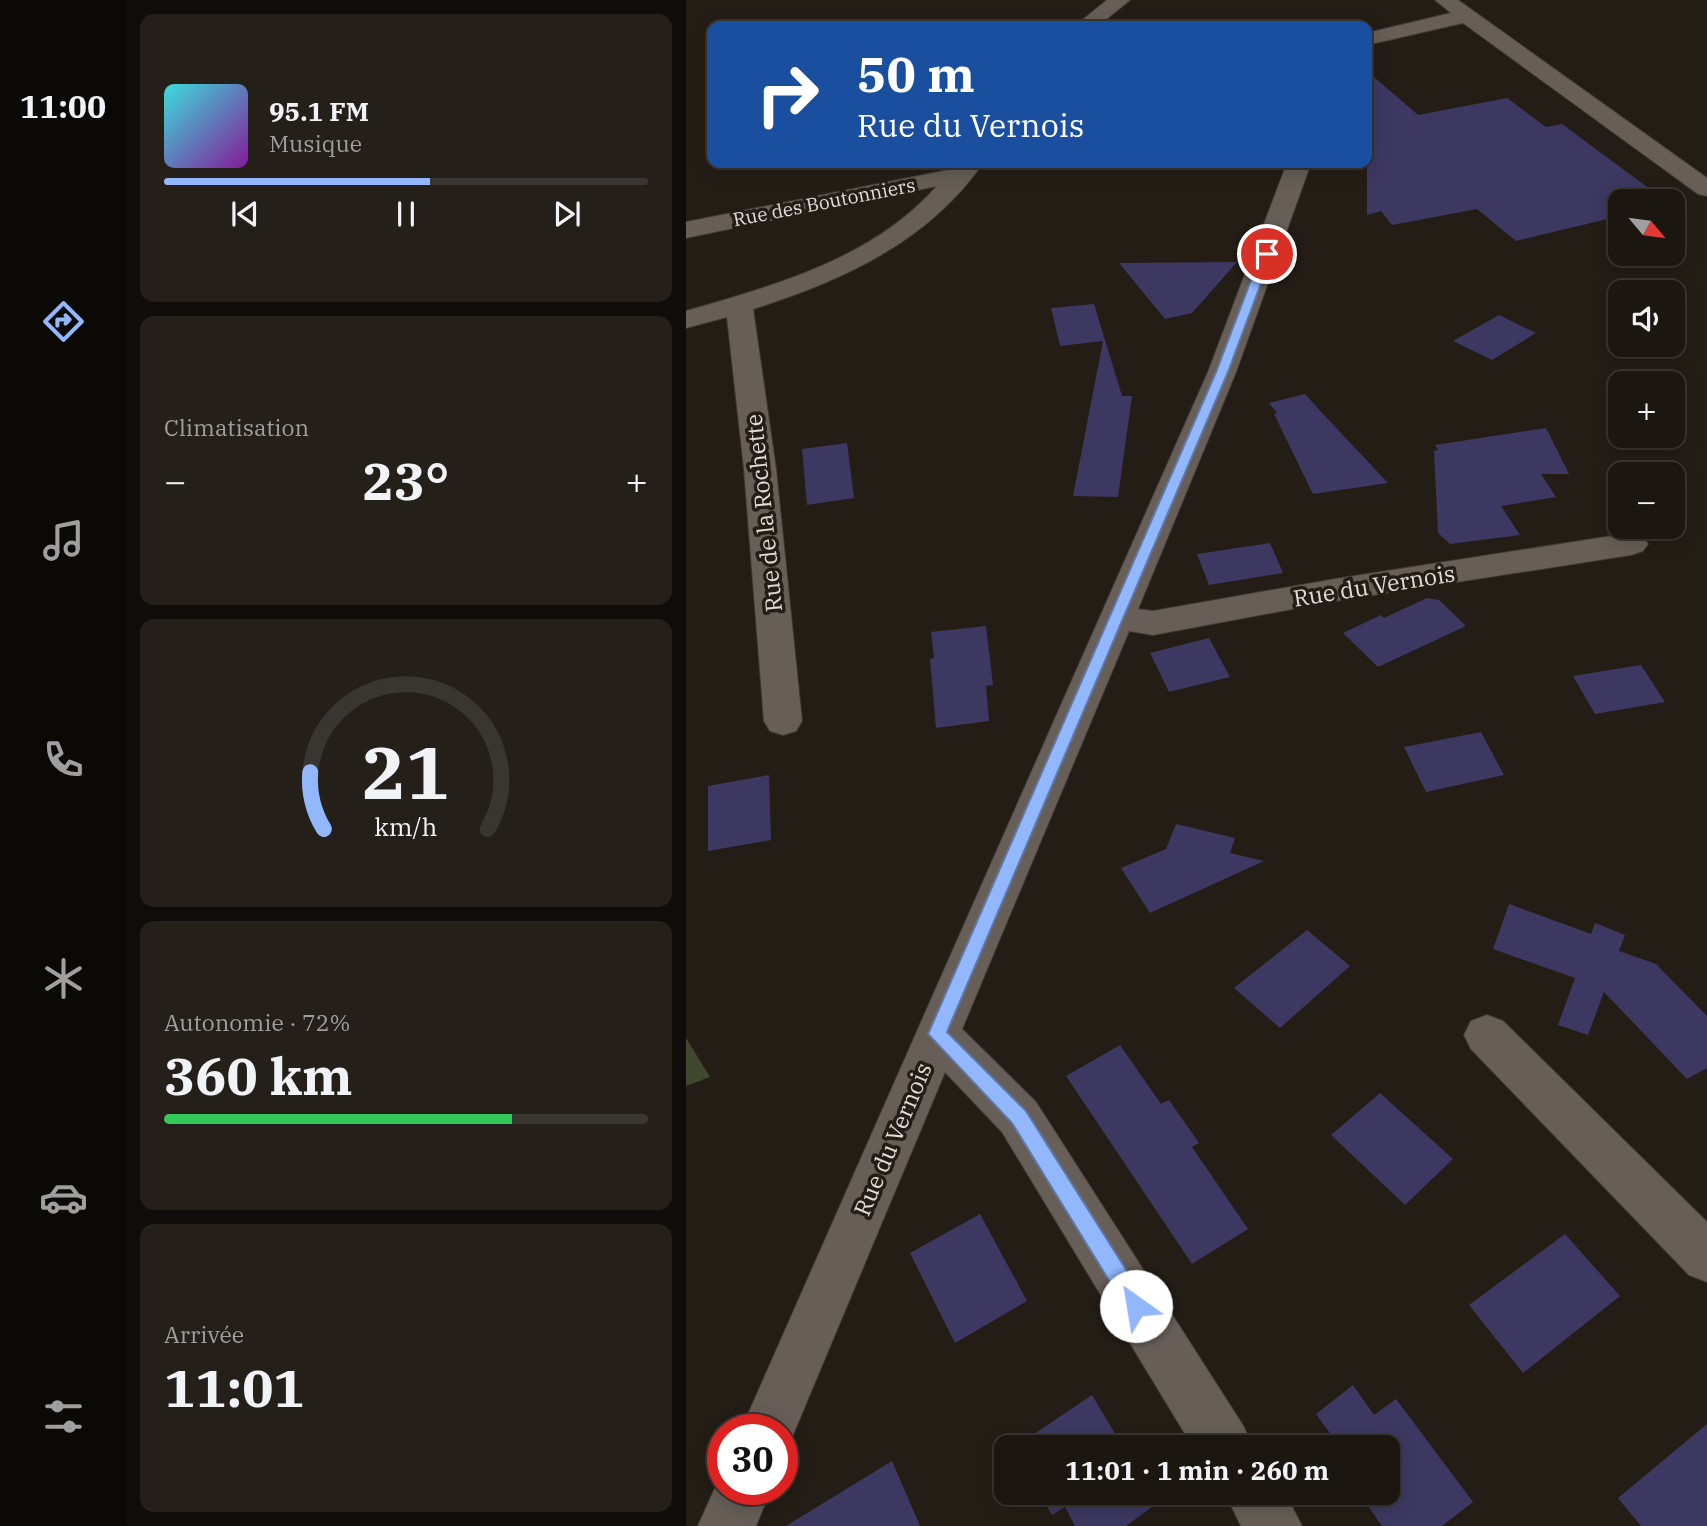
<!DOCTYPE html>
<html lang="fr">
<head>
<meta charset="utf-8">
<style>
	body { margin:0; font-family:"IBM Plex Serif",serif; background:#241f19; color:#f1f3f6; height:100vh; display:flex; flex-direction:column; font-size:26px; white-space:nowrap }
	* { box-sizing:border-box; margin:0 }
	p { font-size:23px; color:#a09f9f }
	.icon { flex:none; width:38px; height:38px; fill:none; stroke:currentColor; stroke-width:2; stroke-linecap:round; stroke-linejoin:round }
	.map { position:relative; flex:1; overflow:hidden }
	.panel { display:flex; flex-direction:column; gap:14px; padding:14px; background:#0f0c09; width:560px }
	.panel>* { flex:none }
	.banner { position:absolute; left:21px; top:21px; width:665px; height:147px; border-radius:14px; box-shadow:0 4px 18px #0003,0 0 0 2px #393530; background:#1a4fa0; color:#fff; overflow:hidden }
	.needle { width:46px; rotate:119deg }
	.tools { position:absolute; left:922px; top:189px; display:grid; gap:14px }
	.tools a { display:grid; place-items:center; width:77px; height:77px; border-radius:14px; background:#1b1610; box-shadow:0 4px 18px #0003,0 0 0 2px #393530; font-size:35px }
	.speed { position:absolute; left:21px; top:1414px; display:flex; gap:14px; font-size:35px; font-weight:700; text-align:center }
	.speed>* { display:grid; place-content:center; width:91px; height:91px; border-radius:50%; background:#1b1610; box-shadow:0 4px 18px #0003,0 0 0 2px #393530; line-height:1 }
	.speed .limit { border:10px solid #d22; background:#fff; color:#111 }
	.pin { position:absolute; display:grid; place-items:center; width:60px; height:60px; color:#fff; margin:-30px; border:4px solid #fff; border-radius:50%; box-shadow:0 2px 7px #0007 }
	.me { position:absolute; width:77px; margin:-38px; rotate:328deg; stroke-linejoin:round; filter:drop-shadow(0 0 5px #0008) }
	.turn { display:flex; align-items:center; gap:24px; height:147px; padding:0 35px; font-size:32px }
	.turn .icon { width:91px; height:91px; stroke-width:2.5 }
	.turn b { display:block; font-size:49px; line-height:60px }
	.big { font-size:52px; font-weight:700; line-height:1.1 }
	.panel .card { flex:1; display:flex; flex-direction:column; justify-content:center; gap:10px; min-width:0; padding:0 24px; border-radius:14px; background:#241f19 }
	.panel .dial { align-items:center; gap:0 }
	.dial svg { height:182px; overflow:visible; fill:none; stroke:#393530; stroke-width:7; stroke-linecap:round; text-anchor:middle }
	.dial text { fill:#f1f3f6; stroke:none }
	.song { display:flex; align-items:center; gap:21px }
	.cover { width:84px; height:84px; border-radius:10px; background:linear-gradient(135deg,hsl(180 70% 55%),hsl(290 70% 35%)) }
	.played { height:7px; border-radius:4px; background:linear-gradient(90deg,#92b7fd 55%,#393530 55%) }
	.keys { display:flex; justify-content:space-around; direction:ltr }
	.heat { display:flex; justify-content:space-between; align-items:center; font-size:38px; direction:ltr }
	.charge { height:10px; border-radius:5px; background:linear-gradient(90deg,#34c759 72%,#393530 0) }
	.trip { position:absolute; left:308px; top:1435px; width:406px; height:70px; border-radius:14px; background:#1b1610; box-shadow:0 4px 18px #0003,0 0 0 2px #393530; font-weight:700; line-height:70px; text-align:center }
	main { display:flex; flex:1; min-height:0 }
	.dock { display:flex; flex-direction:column; width:126px; justify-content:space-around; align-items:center; background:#0b0906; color:#a09f9f }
	.dock .icon { width:49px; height:49px }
	.dock .active { color:#92b7fd }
	.dock b { font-size:32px; color:#f1f3f6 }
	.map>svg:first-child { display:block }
	.green { fill:#40482d }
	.building { fill:#3d3861 }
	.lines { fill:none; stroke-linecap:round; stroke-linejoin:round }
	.minor-casing { stroke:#403a36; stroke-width:2 }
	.minor { fill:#675f57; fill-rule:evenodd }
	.route { fill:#92b7fd; stroke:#5f77a4; stroke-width:2 }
	.labels { text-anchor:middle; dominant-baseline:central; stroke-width:7; stroke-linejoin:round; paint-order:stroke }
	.far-street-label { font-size:19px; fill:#e0dbd7; stroke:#241d16 }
	.street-label { font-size:23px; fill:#e0dbd7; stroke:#241d16 }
</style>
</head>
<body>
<main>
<nav class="dock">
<b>11:00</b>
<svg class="icon active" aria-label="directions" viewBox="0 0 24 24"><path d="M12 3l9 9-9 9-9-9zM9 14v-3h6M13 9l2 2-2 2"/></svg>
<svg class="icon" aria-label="music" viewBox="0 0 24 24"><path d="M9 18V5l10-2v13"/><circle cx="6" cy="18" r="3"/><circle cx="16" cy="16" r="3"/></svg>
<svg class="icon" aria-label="phone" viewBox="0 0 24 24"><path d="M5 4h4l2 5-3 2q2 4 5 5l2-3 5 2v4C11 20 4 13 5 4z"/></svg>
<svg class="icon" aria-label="climate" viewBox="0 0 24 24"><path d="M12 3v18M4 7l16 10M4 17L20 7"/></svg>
<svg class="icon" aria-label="car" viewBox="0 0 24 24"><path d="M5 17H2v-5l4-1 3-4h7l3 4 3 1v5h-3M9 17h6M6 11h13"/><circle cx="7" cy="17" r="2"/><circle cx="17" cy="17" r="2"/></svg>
<svg class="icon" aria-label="filters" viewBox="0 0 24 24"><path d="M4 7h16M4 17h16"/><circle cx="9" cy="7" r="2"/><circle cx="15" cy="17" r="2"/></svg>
</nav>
<section class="panel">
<div class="card">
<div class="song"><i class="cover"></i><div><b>95.1 FM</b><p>Musique</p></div></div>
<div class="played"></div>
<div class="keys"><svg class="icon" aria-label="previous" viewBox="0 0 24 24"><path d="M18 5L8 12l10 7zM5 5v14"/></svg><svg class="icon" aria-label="pause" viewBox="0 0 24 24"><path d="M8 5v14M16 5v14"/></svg><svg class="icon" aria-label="next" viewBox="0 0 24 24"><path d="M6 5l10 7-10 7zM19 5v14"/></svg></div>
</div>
<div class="card"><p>Climatisation</p>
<div class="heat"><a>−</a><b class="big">23°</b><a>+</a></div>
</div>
<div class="card dial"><svg viewBox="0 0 100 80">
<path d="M14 69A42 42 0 1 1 86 69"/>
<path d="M14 69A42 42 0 0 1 8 44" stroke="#92b7fd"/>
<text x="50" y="56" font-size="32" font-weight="700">21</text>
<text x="50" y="72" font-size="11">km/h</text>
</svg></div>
<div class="card"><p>Autonomie · 72%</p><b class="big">360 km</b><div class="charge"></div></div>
<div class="card"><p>Arrivée</p><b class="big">11:01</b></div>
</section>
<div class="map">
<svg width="1021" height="1526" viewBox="0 0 1021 1526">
	<rect width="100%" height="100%" fill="#241d16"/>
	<path class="green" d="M0,1038L24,1077L0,1086Z"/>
	<path class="building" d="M681,71L732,115L821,98L860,127L876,124L980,201H934V216L830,241L791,209L706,225L695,211L681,215Z
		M551,262L506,313L479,319L433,263Z
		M408,304L436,396H446L432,497L387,496L417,341L374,346L365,308Z
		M813,315L850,333L806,360L767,341Z
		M619,394L638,415L702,483L627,494L588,414L591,413L583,403Z
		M860,428L883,474H855L870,497L815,506L834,535L764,544L752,533L748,451L752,450L749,445Z
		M161,443L168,498L121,505L116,449Z
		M584,543L597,573L523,585L511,554Z
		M741,598L753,600L780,626L692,667L657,633L695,615L698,618Z
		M300,626L307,685L300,686L303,721L250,728L244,659L248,658L245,632Z
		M523,638L544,677L483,692L464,653Z
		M955,665L979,702L909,714L887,676Z
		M795,732L818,775L740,792L718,747Z
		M83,775L85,840L22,851V786Z
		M490,824L549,838L544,853L578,861L464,913L435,868L480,849Z
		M823,904L905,934L909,923L939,935L933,951L970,964L1021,1016V1068L1001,1079L918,992L902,1035L872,1025L889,978L807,949Z
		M621,930L664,966L594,1028L548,988Z
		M434,1045L475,1104L483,1100L513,1143L506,1147L562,1229L506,1264L380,1076Z
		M694,1093L767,1159L719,1205L645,1135Z
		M294,1214L341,1301L269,1343L224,1253Z
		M879,1234L934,1296L837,1373L783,1305Z
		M667,1385L688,1415L710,1399L787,1502L756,1526H696L673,1493H702V1447H644L651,1443L630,1414Z
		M406,1395L437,1447H329Z
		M1021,1424V1526H955L932,1498Z
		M206,1461L234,1526H100Z
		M353,1493H463L470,1504L440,1526H389L379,1507L366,1515Z"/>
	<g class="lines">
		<defs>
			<path id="minor" d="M421,0H444L412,26H389Z
				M749,0H772L1021,178V196L1012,194L777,23L681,45V33L765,13Z
				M272,163H297C242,242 156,281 67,309L90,469L116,721L110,731L97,735L84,731L78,721L58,469L41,317L0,328V311C89,285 187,259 251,186L0,238V222L267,169Z
				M601,163H625L550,372L452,609L467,611L649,579L945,533L957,537L962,544L957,551L945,555L649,601L467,635L443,631L276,1029L350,1102L558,1427L566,1447H507L316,1132L259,1072L101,1449L96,1452V1430H55L522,372Z
				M801,1015L817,1021L1021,1222V1282L1003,1275L785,1049L778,1035L785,1021Z
				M37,1470V1489H85L70,1526H12Z
				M539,1493H599L616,1526H555Z"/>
		</defs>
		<use href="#minor" class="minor-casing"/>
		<use href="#minor" class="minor"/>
	</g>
	<path class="route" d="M581,251L586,254L542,372L261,1032L340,1111L458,1298L461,1306L458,1313L450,1316L443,1313L326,1123L242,1034L530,372L575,254Z"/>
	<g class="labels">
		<g class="far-street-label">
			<text transform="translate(138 202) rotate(-11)">Rue des Boutonniers</text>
		</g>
		<g class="street-label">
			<text transform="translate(77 513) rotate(-96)">Rue de la Rochette</text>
			<text transform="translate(688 585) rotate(-9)">Rue du Vernois</text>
			<text transform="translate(206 1139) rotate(-67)">Rue du Vernois</text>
		</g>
	</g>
</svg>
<div class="tools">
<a><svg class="needle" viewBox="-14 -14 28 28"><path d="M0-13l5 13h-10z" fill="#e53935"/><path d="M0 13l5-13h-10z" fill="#a09f9f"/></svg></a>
<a><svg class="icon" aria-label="sound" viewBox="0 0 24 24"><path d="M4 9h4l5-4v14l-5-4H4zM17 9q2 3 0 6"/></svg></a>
<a>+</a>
<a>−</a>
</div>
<div class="speed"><div class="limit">30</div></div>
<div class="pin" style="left:581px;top:254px;background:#d93025"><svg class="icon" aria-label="arrive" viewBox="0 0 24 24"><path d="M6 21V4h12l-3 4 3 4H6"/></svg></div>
<svg class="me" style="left:450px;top:1306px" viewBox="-20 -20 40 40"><circle r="19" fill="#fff"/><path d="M0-13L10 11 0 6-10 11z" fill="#92b7fd"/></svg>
<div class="trip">11:01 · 1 min · 260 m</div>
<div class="banner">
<div class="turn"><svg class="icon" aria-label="right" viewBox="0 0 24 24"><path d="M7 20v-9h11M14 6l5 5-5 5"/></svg><div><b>50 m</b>Rue du Vernois</div></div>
</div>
</div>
</main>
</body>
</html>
